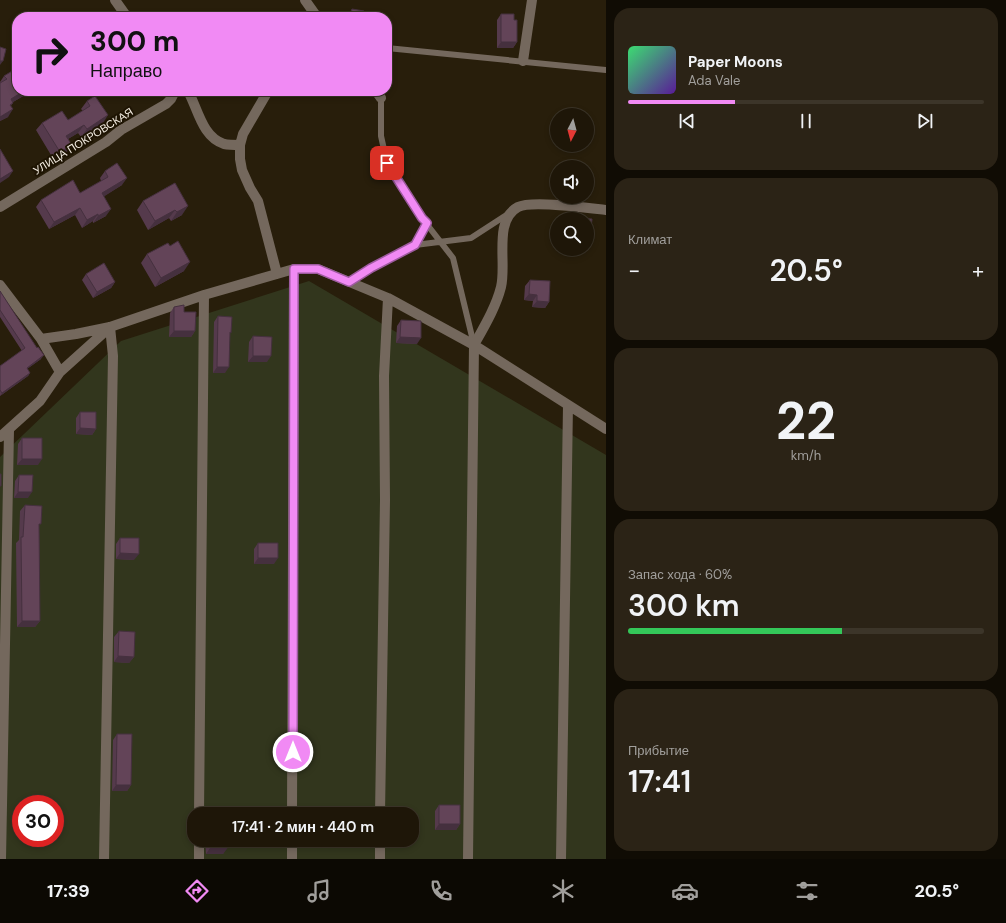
<!DOCTYPE html>
<html lang="ru">
<head>
<meta charset="utf-8">
<style>
	body { margin:0; font-family:"DM Sans",sans-serif; background:#2b2316; color:#f1f3f6; height:100vh; display:flex; flex-direction:column; font-size:15px; white-space:nowrap }
	* { box-sizing:border-box; margin:0 }
	p { font-size:13px; color:#a19f9c }
	.icon { flex:none; width:22px; height:22px; fill:none; stroke:currentColor; stroke-width:2; stroke-linecap:round; stroke-linejoin:round }
	.map { position:relative; flex:1; overflow:hidden }
	.panel { display:flex; flex-direction:column; gap:8px; padding:8px; background:#100c04; width:400px }
	.panel>* { flex:none }
	.top-card { position:absolute; left:12px; top:12px; width:380px; height:84px; border-radius:16px; box-shadow:0 2px 6px #0003,0 0 0 1px #3c3529; background:#f18af4; color:#111; overflow:hidden }
	.needle { width:26px; rotate:186deg }
	.controls { position:absolute; left:550px; top:108px; display:grid; gap:8px }
	.controls a { display:grid; place-items:center; width:44px; height:44px; border-radius:50%; background:#1e1608; box-shadow:0 2px 6px #0003,0 0 0 1px #3c3529; font-size:20px }
	.speed { position:absolute; left:12px; top:795px; display:flex; gap:8px; font-size:20px; font-weight:700; text-align:center }
	.speed>* { display:grid; place-content:center; width:52px; height:52px; border-radius:50%; background:#1e1608; box-shadow:0 2px 6px #0003,0 0 0 1px #3c3529; line-height:1 }
	.speed .limit { border:6px solid #d22; background:#fff; color:#111 }
	.pin { position:absolute; display:grid; place-items:center; width:34px; height:34px; color:#fff; margin:-17px; border-radius:8px; box-shadow:0 2px 6px #0006 }
	.me { position:absolute; width:44px; margin:-22px; rotate:0deg; stroke-linejoin:round; filter:drop-shadow(0 0 3px #0008) }
	.turn { display:flex; align-items:center; gap:14px; height:84px; padding:0 12px; font-size:18px }
	.turn .icon { width:52px; height:52px; stroke-width:2.5 }
	.turn b { display:block; font-size:28px; line-height:34px }
	.big { font-size:30px; font-weight:600; line-height:1.1 }
	.panel .tile { flex:1; display:flex; flex-direction:column; justify-content:center; gap:6px; min-width:0; padding:0 14px; border-radius:16px; background:#2b2316 }
	.panel .dial { align-items:center; gap:0 }
	.dial b { font-size:52px; line-height:1 }
	.song { display:flex; align-items:center; gap:12px }
	.cover { width:48px; height:48px; border-radius:6px; background:linear-gradient(135deg,hsl(140 70% 55%),hsl(270 70% 35%)) }
	.played { height:4px; border-radius:2px; background:linear-gradient(90deg,#f18af4 30%,#3c3529 30%) }
	.keys { display:flex; justify-content:space-around; direction:ltr }
	.heat { display:flex; justify-content:space-between; align-items:center; font-size:22px; direction:ltr }
	.charge { height:6px; border-radius:3px; background:linear-gradient(90deg,#34c759 60%,#3c3529 0) }
	.trip { position:absolute; left:187px; top:807px; width:232px; height:40px; border-radius:16px; background:#1e1608; box-shadow:0 2px 6px #0003,0 0 0 1px #3c3529; font-weight:600; line-height:40px; text-align:center }
	.tab-bar { display:flex; height:64px; justify-content:space-around; align-items:center; background:#0c0903; color:#a19f9c }
	.tab-bar .icon { width:28px; height:28px }
	.tab-bar .active { color:#f18af4 }
	.tab-bar b { font-size:18px; color:#f1f3f6 }
	main { display:flex; flex:1; min-height:0 }
	.map>svg:first-child { display:block }
	.green { fill:#32361d; fill-rule:evenodd }
	.lines { fill:none; stroke-linecap:round; stroke-linejoin:round }
	.lane { stroke:#74685d; stroke-width:6 }
	.street { stroke:#74685d; stroke-width:10 }
	.wall { fill:#553a4c }
	.shaded-wall { fill:#45303e }
	.building { fill:#634458; stroke:#45303e }
	.route-casing { stroke:#9d5a9f; stroke-width:10 }
	.route { stroke:#f18af4; stroke-width:7 }
	.labels { text-anchor:middle; dominant-baseline:central; stroke-width:4; stroke-linejoin:round; paint-order:stroke }
	.street-label { font-size:11px; fill:#f2ebe0; stroke:#1e1403 }
</style>
</head>
<body>
<main>
<div class="map">
<svg width="606" height="859" viewBox="0 0 606 859">
	<rect width="100%" height="100%" fill="#281e0b"/>
	<path class="green" d="M309,281L606,455V859H0V457L121,341ZM21,804H55V838H21ZM194,814H412V840H194Z"/>
	<g class="lines">
		<path class="lane" d="M387,48L606,70
			M381,98V136L387,163L422,218L453,258L474,345
			M415,245L471,238L508,214
			M349,282L371,267L415,245L427,223"/>
		<path class="street" d="M115,0L127,17
			M305,0L317,17
			M523,61L532,0
			M188,91C198,109 202,137 224,144C229,145 235,145 240,145
			M268,91L243,134L240,145V159L242,170L250,188L258,201L277,274
			M376,91L381,98
			M0,207L106,142L121,130L166,104L171,99L175,91
			M0,285L41,339L60,372L40,401L0,437
			M41,339L76,334L110,327L204,295L294,269H318L388,298L474,345L606,429
			M60,372L110,327L113,356L104,859
			M199,814L204,295
			M292,814L294,269
			M380,814L385,500L384,376L388,298
			M1,859L9,430
			M199,859V840
			M292,859V840
			M380,859V840
			M468,859L474,345C484,327 496,307 501,287C507,264 493,220 518,207C532,200 588,208 606,210
			M561,859L568,405"/>
	</g>
	<path class="wall" d="M352,9L363,17H347L348,15Z
		M501,14L514,20L517,42L513,48H497V20Z
		M17,20V28L14,24Z
		M4,76L32,91L13,102L11,106L8,117L0,121V82Z
		M87,101L103,123L81,137L78,133L68,139L67,152L54,160L36,130L42,123L68,120L83,111L81,109Z
		M105,171L122,185L104,196L106,216L93,223V221L82,228L75,215L49,229L36,207L41,200L80,193L101,181L100,178Z
		M175,183L182,215L171,221L169,218L148,230L137,210L143,201Z
		M170,246L184,271L155,287L141,263L147,254Z
		M86,274L115,282L111,288L93,298L82,280Z
		M530,280L549,302L545,308L532,307L533,301L524,300L525,286Z
		M0,291L41,359L27,369L30,373L28,376L0,396V366L22,351L0,317Z
		M174,307L184,312L195,331L191,337H169L170,313Z
		M218,316L230,335L225,373H213L214,322Z
		M401,320L417,344L396,343L397,326Z
		M253,336L267,362H248L249,342Z
		M80,412L96,429L92,435L76,434V418Z
		M22,438L38,465H17L18,444Z
		M19,475L28,498H14L15,481Z
		M25,505L39,527L40,621L35,627H17L16,543L19,540L20,511Z
		M120,538L134,560L116,559V544Z
		M258,543L274,564H254V549Z
		M119,631L134,657L129,663L114,662V637Z
		M117,734L131,785L127,791H112L113,740Z
		M439,805L460,824L456,830H435V811Z
		M205,840H230L223,854H206Z"/>
	<path class="shaded-wall" d="M501,42H517L513,48H497Z
		M0,61H3L0,65Z
		M24,91H32L6,106L11,99Z
		M13,109L8,117L0,121V117Z
		M108,115L103,123L81,137L87,129Z
		M84,125L78,133L61,143L66,136Z
		M72,145L67,152L54,160L60,152Z
		M13,171L9,177L0,183V179Z
		M127,178L122,185L97,201L102,193Z
		M188,206L182,215L171,221L177,212Z
		M80,208L75,215L49,229L54,222Z
		M111,209L106,216L93,223L98,216Z
		M175,210L169,218L148,230L155,221Z
		M98,214L93,221L82,228L87,220Z
		M587,238H590L587,242Z
		M190,262L184,271L155,287L161,278Z
		M115,282L111,288L93,298L97,292Z
		M529,294L537,295L533,301L524,300Z
		M537,301L549,302L545,308L532,307Z
		M174,331H195L191,337H169Z
		M400,337L421,338L417,344L396,343Z
		M44,355L41,359L24,371L27,368Z
		M253,356H271L267,362H248Z
		M217,367H229L225,373H213Z
		M30,373L28,376L0,396L2,393Z
		M80,428L96,429L92,435L76,434Z
		M22,459H42L38,465H17Z
		M18,492H32L28,498H14Z
		M120,553L139,554L134,560L116,559Z
		M258,558H278L274,564H254Z
		M22,621H40L35,627H17Z
		M118,656L134,657L129,663L114,662Z
		M116,785H131L127,791H112Z
		M439,824H460L456,830H435Z
		M212,845H230L223,854H206Z"/>
	<path class="building" d="M352,9L364,11L363,17H350Z
		M29,11L34,17H20Z
		M501,14H514V20H517V42H501Z
		M0,47L6,49L3,61H0Z
		M17,68V91H24L11,99L13,103L10,105L13,109L0,117V83L7,79L4,76Z
		M95,96L108,115L87,129L84,125L66,136L72,145L60,152L42,123L62,111L68,120L90,106L87,101Z
		M0,149L13,171L0,179Z
		M117,163L127,178L102,193L111,209L98,216V214L87,220L80,208L54,222L41,200L73,180L80,193L108,177L105,171Z
		M175,183L188,206L177,212L175,210L155,221L143,201Z
		M578,218L592,219L590,238H587V219H578Z
		M178,241L190,262L161,278L147,254L168,243L170,246Z
		M104,263L115,282L97,292L86,274Z
		M530,280L550,281L549,302L537,301V295L529,294Z
		M0,291L37,348L38,347L44,355L27,368L30,373L2,393L0,390V366L25,348L0,310Z
		M184,305V312H196L195,331H174V307Z
		M218,316L232,317L231,333L230,332L229,367H217Z
		M401,320L421,321V338L400,337Z
		M253,336L272,337L271,356H253Z
		M80,412H96V429L80,428Z
		M22,438H42V459H22Z
		M0,474H1V486H0Z
		M19,475H33L32,492H18Z
		M25,505L42,506L41,524H39L40,621H22L21,537H23Z
		M120,538H139V554L120,553Z
		M258,543H278V558H258Z
		M119,631L135,632L134,657L118,656Z
		M117,734H132L131,785H116Z
		M439,805H460V824H439Z
		M212,840H230V845H212Z"/>
	<g class="lines">
		<defs>
			<path id="route" d="M293,752L294,269H318L349,282L371,268L415,245L427,223L422,218L387,163"/>
		</defs>
		<use href="#route" class="route-casing"/>
		<use href="#route" class="route"/>
	</g>
	<g class="labels">
		<g class="street-label">
			<text transform="translate(83 141) rotate(-32)">УЛИЦА ПОКРОВСКАЯ</text>
		</g>
	</g>
</svg>
<div class="controls">
<a><svg class="needle" viewBox="-14 -14 28 28"><path d="M0-13l5 13h-10z" fill="#e53935"/><path d="M0 13l5-13h-10z" fill="#a19f9c"/></svg></a>
<a><svg class="icon" aria-label="sound" viewBox="0 0 24 24"><path d="M4 9h4l5-4v14l-5-4H4zM17 9q2 3 0 6"/></svg></a>
<a><svg class="icon" aria-label="search" viewBox="0 0 24 24"><circle cx="10" cy="10" r="6"/><path d="M15 15l6 6"/></svg></a>
</div>
<div class="speed"><div class="limit">30</div></div>
<div class="pin" style="left:387px;top:163px;background:#d93025"><svg class="icon" aria-label="arrive" viewBox="0 0 24 24"><path d="M6 21V4h12l-3 4 3 4H6"/></svg></div>
<svg class="me" style="left:293px;top:752px" viewBox="-20 -20 40 40"><circle r="17" fill="#f18af4" stroke="#fff" stroke-width="3"/><path d="M0-11L8 9 0 5-8 9z" fill="#fff"/></svg>
<div class="trip">17:41 · 2 мин · 440 m</div>
<div class="top-card">
<div class="turn"><svg class="icon" aria-label="right" viewBox="0 0 24 24"><path d="M7 20v-9h11M14 6l5 5-5 5"/></svg><div><b>300 m</b>Направо</div></div>
</div>
</div>
<section class="panel">
<div class="tile">
<div class="song"><i class="cover"></i><div><b>Paper Moons</b><p>Ada Vale</p></div></div>
<div class="played"></div>
<div class="keys"><svg class="icon" aria-label="previous" viewBox="0 0 24 24"><path d="M18 5L8 12l10 7zM5 5v14"/></svg><svg class="icon" aria-label="pause" viewBox="0 0 24 24"><path d="M8 5v14M16 5v14"/></svg><svg class="icon" aria-label="next" viewBox="0 0 24 24"><path d="M6 5l10 7-10 7zM19 5v14"/></svg></div>
</div>
<div class="tile"><p>Климат</p>
<div class="heat"><a>−</a><b class="big">20.5°</b><a>+</a></div>
</div>
<div class="tile dial"><b>22</b><p>km/h</p></div>
<div class="tile"><p>Запас хода · 60%</p><b class="big">300 km</b><div class="charge"></div></div>
<div class="tile"><p>Прибытие</p><b class="big">17:41</b></div>
</section>
</main>
<nav class="tab-bar">
<b>17:39</b>
<svg class="icon active" aria-label="directions" viewBox="0 0 24 24"><path d="M12 3l9 9-9 9-9-9zM9 14v-3h6M13 9l2 2-2 2"/></svg>
<svg class="icon" aria-label="music" viewBox="0 0 24 24"><path d="M9 18V5l10-2v13"/><circle cx="6" cy="18" r="3"/><circle cx="16" cy="16" r="3"/></svg>
<svg class="icon" aria-label="phone" viewBox="0 0 24 24"><path d="M5 4h4l2 5-3 2q2 4 5 5l2-3 5 2v4C11 20 4 13 5 4z"/></svg>
<svg class="icon" aria-label="climate" viewBox="0 0 24 24"><path d="M12 3v18M4 7l16 10M4 17L20 7"/></svg>
<svg class="icon" aria-label="car" viewBox="0 0 24 24"><path d="M5 17H2v-5l4-1 3-4h7l3 4 3 1v5h-3M9 17h6M6 11h13"/><circle cx="7" cy="17" r="2"/><circle cx="17" cy="17" r="2"/></svg>
<svg class="icon" aria-label="filters" viewBox="0 0 24 24"><path d="M4 7h16M4 17h16"/><circle cx="9" cy="7" r="2"/><circle cx="15" cy="17" r="2"/></svg>
<b>20.5°</b>
</nav>
</body>
</html>
